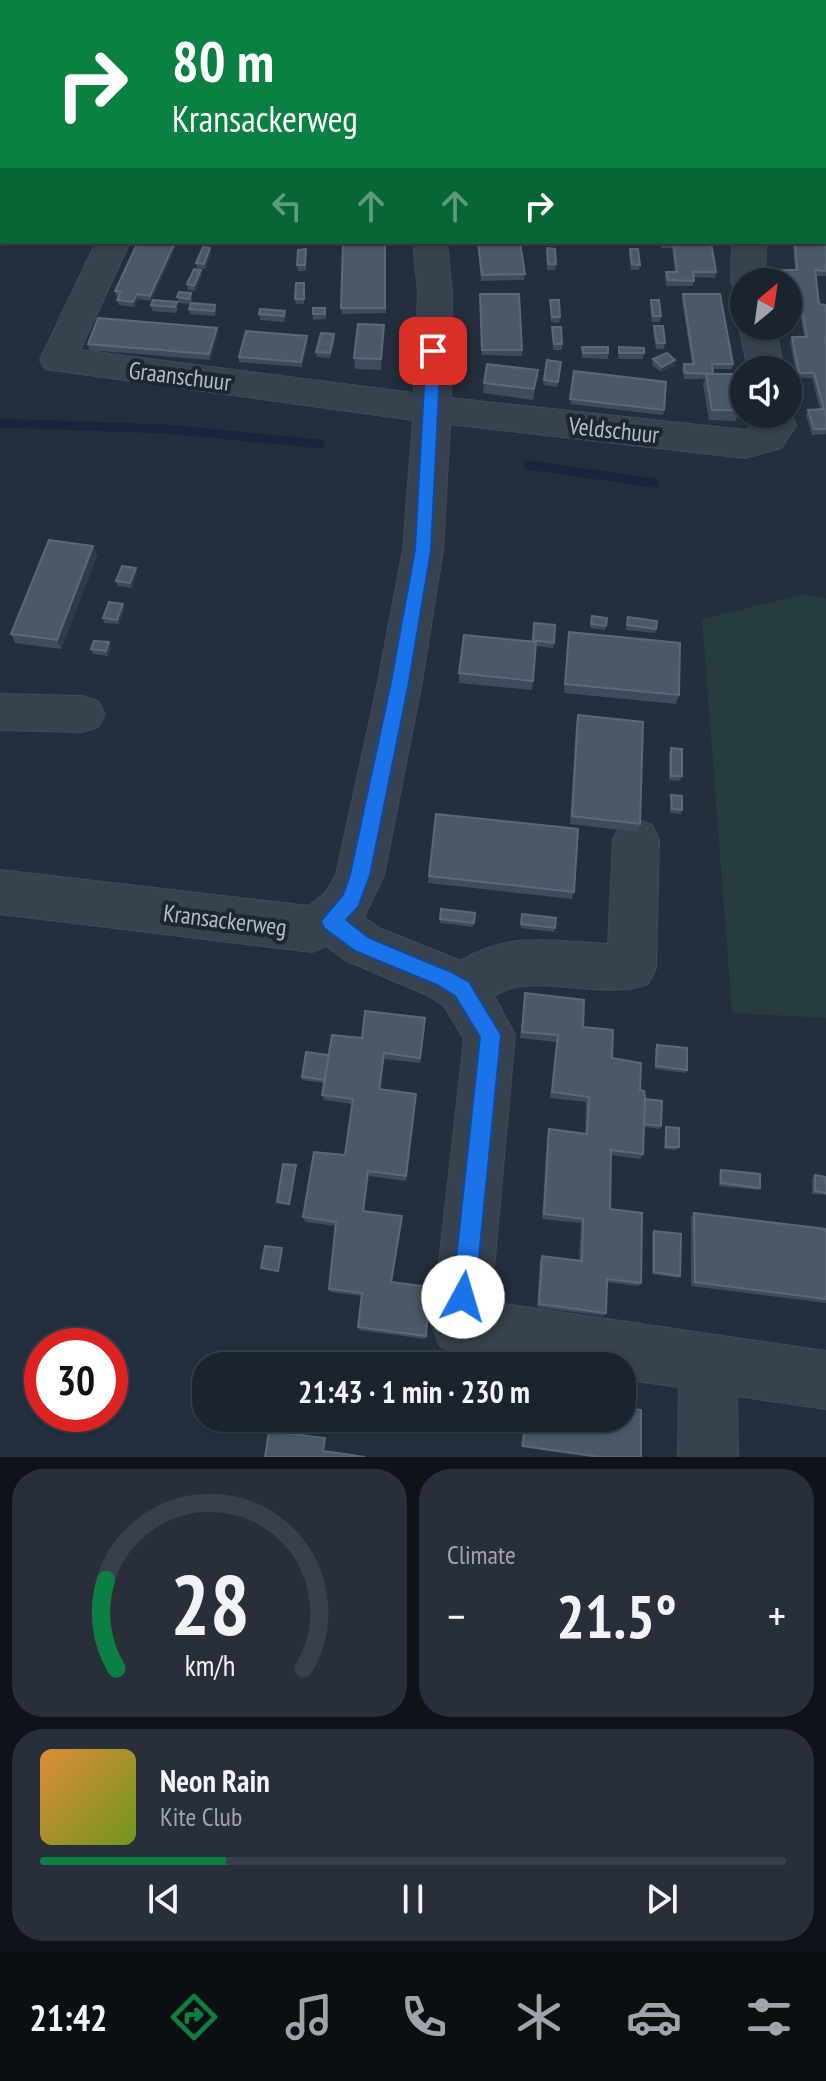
<!DOCTYPE html>
<html lang="en">
<head>
<meta charset="utf-8">
<style>
	body { margin:0; font-family:"PT Sans Narrow",sans-serif; background:#282f3a; color:#f1f3f6; height:100vh; display:flex; flex-direction:column; font-size:30px; white-space:nowrap }
	* { box-sizing:border-box; margin:0 }
	p { font-size:26px; color:#a0a4aa }
	.icon { flex:none; width:44px; height:44px; fill:none; stroke:currentColor; stroke-width:2; stroke-linecap:round; stroke-linejoin:round }
	.map { position:relative; height:1457px; overflow:hidden }
	.side { display:flex; flex-direction:column; gap:12px; padding:12px; background:#0f1319; flex:1 }
	.side>* { flex:none }
	.banner { position:absolute; left:0px; top:0px; width:826px; height:244px; box-shadow:0 2px 6px #0004,0 0 0 2px #39404a; background:#0b8043; color:#fff; overflow:hidden }
	.needle { width:52px; rotate:29deg }
	.buttons { position:absolute; left:730px; top:268px; display:grid; gap:16px }
	.buttons a { display:grid; place-items:center; width:72px; height:72px; border-radius:50%; background:#1b232e; box-shadow:0 2px 6px #0004,0 0 0 2px #39404a; font-size:40px }
	.speed { position:absolute; left:24px; top:1328px; display:flex; gap:16px; font-size:40px; font-weight:700; text-align:center }
	.speed>* { display:grid; place-content:center; width:104px; height:104px; border-radius:50%; background:#1b232e; box-shadow:0 2px 6px #0004,0 0 0 2px #39404a; line-height:1 }
	.speed .limit { border:12px solid #d22; background:#fff; color:#111 }
	.pin { position:absolute; display:grid; place-items:center; width:68px; height:68px; color:#fff; margin:-34px; border-radius:16px; box-shadow:0 4px 12px #0006 }
	.me { position:absolute; width:88px; margin:-44px; rotate:6deg; stroke-linejoin:round; filter:drop-shadow(0 0 6px #0008) }
	.turn { display:flex; align-items:center; gap:28px; height:168px; padding:0 40px; font-size:36px }
	.turn .icon { width:104px; height:104px; stroke-width:2.5 }
	.turn b { display:block; font-size:56px; line-height:68px }
	.lanes { display:flex; align-items:center; height:76px; padding:0 40px; background:#0003; justify-content:center; gap:40px; direction:ltr }
	.lanes .off { opacity:.35 }
	.big { font-size:60px; font-weight:600; line-height:1.1 }
	.side .card { flex:1; display:flex; flex-direction:column; justify-content:center; gap:12px; min-width:0; padding:0 28px; border-radius:32px; background:#282f3a }
	.side .dial { align-items:center; gap:0 }
	.dial svg { height:208px; overflow:visible; fill:none; stroke:#39404a; stroke-width:7; stroke-linecap:round; text-anchor:middle }
	.dial text { fill:#f1f3f6; stroke:none }
	.song { display:flex; align-items:center; gap:24px }
	.cover { width:96px; height:96px; border-radius:12px; background:linear-gradient(135deg,hsl(30 70% 55%),hsl(80 70% 35%)) }
	.played { height:8px; border-radius:4px; background:linear-gradient(90deg,#0b8043 25%,#39404a 25%) }
	.keys { display:flex; justify-content:space-around; direction:ltr }
	.heat { display:flex; justify-content:space-between; align-items:center; font-size:44px; direction:ltr }
	.side .tiles { flex:1; display:grid; gap:12px; grid-template-columns:1fr 1fr }
	.card:last-child { grid-column:span 2 }
	.trip { position:absolute; left:192px; top:1352px; width:444px; height:80px; border-radius:32px; background:#1b232e; box-shadow:0 2px 6px #0004,0 0 0 2px #39404a; font-weight:600; line-height:80px; text-align:center }
	.menu { display:flex; height:128px; justify-content:space-around; align-items:center; background:#0b0e12; color:#a0a4aa }
	.menu .icon { width:56px; height:56px }
	.menu .current { color:#0b8043 }
	.menu b { font-size:36px; color:#f1f3f6 }
	.map>svg:first-child { display:block }
	.green { fill:#263c3f }
	.lines { fill:none; stroke-linecap:round; stroke-linejoin:round }
	.stream { stroke:#17263c; stroke-width:9 }
	.minor-casing { stroke:#414a57; stroke-width:2 }
	.minor { fill:#38414e; fill-rule:evenodd }
	.wall { fill:#3f4b5c }
	.shaded-wall { fill:#2f3b4b }
	.building { fill:#4b5868; stroke:#5c6777; stroke-width:2 }
	.route { fill:#1a73e8; stroke:#114b97; stroke-width:2 }
	.labels { text-anchor:middle; dominant-baseline:central; stroke-width:8; stroke-linejoin:round; paint-order:stroke }
	.street-label { font-size:24px; fill:#b4bcc9; stroke:#1d2633 }
</style>
</head>
<body>
<div class="map">
<svg width="826" height="1457" viewBox="0 0 826 1457">
	<rect width="100%" height="100%" fill="#242f3e"/>
	<path class="green" d="M805,594L826,599V1018L732,1013L702,619Z"/>
	<g class="lines">
		<path class="stream" d="M0,423L166,429L320,444
			M528,465L654,483"/>
		<defs>
			<path id="minor" d="M363,0H391V2H363Z
				M0,95H2V113H0Z
				M96,242H130L80,350L414,393L418,292L413,242H447L452,292L451,398L745,430L758,424L755,414H788V406L796,426L781,448L745,458L450,424L443,550L421,687L384,875L364,917L379,928L461,961C507,931 555,941 608,944L613,840L620,825L636,819L652,825L659,840L656,968L648,984C603,1002 531,970 494,996L515,1035L491,1302L826,1351V1409L737,1396L738,1457H678L679,1387L622,1379V1366C562,1366 496,1370 440,1346L432,1326L464,1039L444,1006L427,995L345,960L326,946L312,952L0,914V870L309,906L325,893L336,875L377,687L403,550L413,420L45,369L40,360Z
				M732,242H766L765,282H744V292L736,290L731,282Z
				M744,318V326H775L784,370H748L739,326Z
				M0,694L83,696L98,701L105,714L98,727L83,732L0,730Z"/>
		</defs>
		<use href="#minor" class="minor-casing"/>
		<use href="#minor" class="minor"/>
	</g>
	<path class="wall" d="M385,242L386,313L342,314L341,308Z
		M477,242H520L525,274L524,280L481,281Z
		M660,242H711L716,272L715,278L694,277L693,286H666L665,277L666,272H675L672,248H661Z
		M779,242H812L826,244V276H815L819,304L826,305V434L812,435L806,415L808,410L820,409L812,378H797L790,342L792,337H804L799,309L788,308V282H782L781,275L783,270H795L793,245L779,244Z
		M176,246L151,301L138,299L134,307L119,305L117,300L119,297L116,296L115,291Z
		M547,248L556,264L555,270H547Z
		M630,249L640,265L639,270H631L629,254Z
		M211,254L205,269L197,268L196,263Z
		M306,255V271H298L297,265Z
		M202,275L195,291L188,290L187,284Z
		M304,283V304H296L295,299Z
		M191,293L192,299L190,304L178,303L177,297Z
		M683,294L733,364L732,369H713V374L739,410L736,421L709,420L703,384L705,379H684L682,369L684,364H692L682,300Z
		M480,300L522,350V356L482,355Z
		M550,300L560,317L559,323L551,322Z
		M651,300L661,316L660,322H652L650,305Z
		M151,305L178,307L176,313L152,311Z
		M215,305L216,311L215,316L190,314L189,309Z
		M313,308H325L326,319L313,320Z
		M259,314L286,316L284,322L260,320Z
		M384,325L381,370L355,369L354,358Z
		M654,326L665,343L664,349H656L653,332Z
		M552,327L562,344V350H553Z
		M217,328L218,334L210,360L89,350L88,344Z
		M334,334L335,339L330,358L317,357L316,352Z
		M308,341L302,367L239,362V357Z
		M582,347L608,353V359L582,358Z
		M619,347L644,353L643,359H618Z
		M653,359L674,366L661,372L652,365Z
		M547,360L561,362L557,387L543,385Z
		M538,370L533,400L483,393L484,383Z
		M574,371L664,410L663,415L570,404Z
		M93,546L97,556L61,649L15,643L11,634Z
		M137,573L132,588L118,586L116,581Z
		M124,609L119,624L104,623L103,618Z
		M592,616L607,618L605,630L590,628Z
		M628,617L656,629L655,633L626,630Z
		M555,625L553,648L536,646L532,690L459,683V673L532,641Z
		M569,632L679,695L676,704L564,693Z
		M111,647L108,656L93,654L91,649Z
		M578,715L640,824L638,832L570,824L576,724Z
		M671,748L682,776L680,781L669,780V753Z
		M671,795L682,810L681,814L670,813V799Z
		M429,876L574,892L572,899L428,883Z
		M441,909L475,913L473,927L440,923Z
		M522,914L555,928L554,932L521,928Z
		M525,993L583,1027L640,1090L661,1126L660,1129L644,1127L643,1154L640,1159L611,1155L610,1209L641,1283L638,1286L607,1282L606,1313L604,1316L537,1307L540,1260L542,1256L579,1260L581,1223L542,1219L547,1135L549,1129L585,1134L586,1102L550,1098L556,1042L520,1038Z
		M425,1024L420,1063L384,1059L381,1089L416,1094L406,1181L369,1176L364,1211L402,1221L392,1282L430,1287L425,1339L359,1330L358,1327L362,1296L330,1292L329,1289L335,1226L305,1222L303,1217L345,1155L353,1104L324,1100L322,1095L324,1083L302,1080V1077L329,1055L362,1038Z
		M657,1045L687,1070L685,1073L655,1069V1048Z
		M666,1127L679,1147L677,1150L664,1149L665,1130Z
		M721,1170L760,1188L758,1190L719,1186V1173Z
		M815,1175L826,1177V1195L812,1194V1178Z
		M694,1213L826,1229V1303L691,1286V1217Z
		M654,1231L680,1276L678,1278L652,1274V1233Z
		M524,1418H622L641,1457H591L521,1447Z"/>
	<path class="shaded-wall" d="M2,216V238L0,241V219Z
		M175,242H176V246L151,301L150,296Z
		M210,248L211,254L205,269L204,264Z
		M201,270L202,275L195,291L194,286Z
		M137,294L138,299L134,307L133,302Z
		M384,325V336L381,370V359Z
		M217,328L218,334L210,360L209,354Z
		M334,334L335,339L330,358V353Z
		M307,336L308,341L302,367L301,362Z
		M675,360L674,366L661,372L662,367Z
		M93,546L97,556L61,649L57,640Z
		M136,568L137,573L132,588L130,583Z
		M123,604L124,609L119,624L117,620Z
		M109,642L111,647L108,656L106,651Z
		M296,1165V1167L290,1207L289,1204Z
		M368,1171L369,1176L364,1216L363,1211Z"/>
	<path class="building" d="M824,186H826V211H824Z
		M138,242H175L150,296L137,294L133,302L117,300L121,292L115,291Z
		M343,242H385V308H341Z
		M478,242H520L525,274L482,275Z
		M662,242H711L716,272H693L694,281L668,280L666,272H677L675,256L673,242Z
		M795,242H812L826,244V271L815,270L819,304L826,305V336H825L826,341V429H814L808,410L824,409L814,373H799L792,337H807L801,303H788V282H784L783,270H797Z
		M203,247L210,248L204,264L196,263Z
		M547,248L555,249L556,264H548Z
		M306,249L305,265H297L298,250Z
		M630,249H638L640,265L632,264Z
		M194,269L201,270L194,286L187,284Z
		M296,283H304V299H295Z
		M179,292L191,293L189,299L177,297Z
		M480,294H519L522,350H482Z
		M683,294H720L733,364H712L713,374L685,373L684,364H694Z
		M153,300L177,302L175,307L151,305Z
		M550,300H559L560,317H552Z
		M651,300H659L661,316H653Z
		M191,303L215,305L214,311L189,309Z
		M313,308H325V314H313Z
		M260,309L285,311L284,316L259,314Z
		M98,318L217,328L209,354L88,344Z
		M358,324L384,325L381,359L354,358Z
		M654,326H663L665,343H657Z
		M552,327H561L562,344H554Z
		M246,331L307,336L301,362L239,357Z
		M321,333L334,334L330,353L316,352Z
		M582,347H608V353H583Z
		M619,347L644,348V353H619Z
		M667,353L675,360L662,367L653,359Z
		M547,360L561,362L558,382L544,380Z
		M487,364L538,370L534,389L484,383Z
		M574,371L666,382L664,410L570,399Z
		M706,374H733L739,410H712Z
		M49,540L93,546L57,640L11,634Z
		M122,566L136,568L130,583L116,581Z
		M109,602L123,604L117,620L103,618Z
		M592,616L607,618L606,626L591,624Z
		M628,617L657,621L656,629L627,625Z
		M534,623L555,625L554,643L533,640Z
		M569,632L680,643L679,695L565,684Z
		M464,635L536,642L533,681L459,673Z
		M94,641L109,642L106,651L91,649Z
		M578,715L643,722L640,824L572,816Z
		M671,748L682,749V776H671Z
		M671,795L682,796V810L672,809Z
		M436,814L578,829L574,892L429,876Z
		M441,909L475,913L474,923L440,919Z
		M522,914L556,918L555,928L521,924Z
		M525,993L584,1000L583,1027L613,1030L612,1058L641,1063L640,1090L644,1091L645,1096L643,1154L611,1150L610,1209L642,1213L641,1283L607,1279L606,1313L539,1304L542,1256L582,1261L583,1219L544,1214L549,1129L587,1134L589,1097L552,1092L558,1035L522,1032Z
		M365,1011L425,1018L420,1058L384,1053L379,1089L416,1094L406,1176L368,1171L363,1211L402,1216L391,1282L430,1287L426,1336L358,1327L362,1293L329,1289L336,1222L303,1217L314,1152L345,1155L353,1099L322,1095L332,1035L362,1038Z
		M657,1045L687,1048V1070L656,1066Z
		M306,1052L329,1055L325,1080L302,1077Z
		M645,1099L662,1101L661,1126L644,1124Z
		M666,1127L679,1128V1147H666Z
		M283,1164L296,1165L289,1204L277,1202Z
		M721,1170L760,1174V1188L721,1183Z
		M815,1175L826,1177V1193L815,1191Z
		M694,1213L826,1229V1299L695,1282Z
		M654,1231L681,1234L680,1276L654,1272Z
		M265,1246L282,1248L278,1271L261,1268Z
		M622,1407L641,1410V1457H601L523,1446L525,1418H622Z
		M269,1431L325,1438L323,1451L365,1457H265Z"/>
	<path class="route" d="M433,346L441,351L431,550L408,687L370,875L358,907L346,920L369,938L451,972L469,982L501,1035L475,1297L471,1305L463,1308L455,1305L452,1297L480,1037L455,996L437,985L355,951L324,928L321,921L343,895L350,875L390,687L415,550L426,351Z"/>
	<g class="labels">
		<g class="street-label">
			<text transform="translate(180 376) rotate(7)">Graanschuur</text>
			<text transform="translate(614 430) rotate(6)">Veldschuur</text>
			<text transform="translate(225 920) rotate(7)">Kransackerweg</text>
		</g>
	</g>
</svg>
<div class="buttons">
<a><svg class="needle" viewBox="-14 -14 28 28"><path d="M0-13l5 13h-10z" fill="#e53935"/><path d="M0 13l5-13h-10z" fill="#a0a4aa"/></svg></a>
<a><svg class="icon" aria-label="sound" viewBox="0 0 24 24"><path d="M4 9h4l5-4v14l-5-4H4zM17 9q2 3 0 6"/></svg></a>
</div>
<div class="speed"><div class="limit">30</div></div>
<div class="pin" style="left:433px;top:351px;background:#d93025"><svg class="icon" aria-label="arrive" viewBox="0 0 24 24"><path d="M6 21V4h12l-3 4 3 4H6"/></svg></div>
<svg class="me" style="left:463px;top:1297px" viewBox="-20 -20 40 40"><circle r="19" fill="#fff"/><path d="M0-13L10 11 0 6-10 11z" fill="#1a73e8"/></svg>
<div class="trip">21:43 · 1 min · 230 m</div>
<div class="banner">
<div class="turn"><svg class="icon" aria-label="right" viewBox="0 0 24 24"><path d="M7 20v-9h11M14 6l5 5-5 5"/></svg><div><b>80 m</b>Kransackerweg</div></div>
<div class="lanes"><svg class="icon off" aria-label="left" viewBox="0 0 24 24"><path d="M17 20v-9H6M10 6l-5 5 5 5"/></svg><svg class="icon off" aria-label="ahead" viewBox="0 0 24 24"><path d="M12 20V5M6 11l6-6 6 6"/></svg><svg class="icon off" aria-label="ahead" viewBox="0 0 24 24"><path d="M12 20V5M6 11l6-6 6 6"/></svg><svg class="icon" aria-label="right" viewBox="0 0 24 24"><path d="M7 20v-9h11M14 6l5 5-5 5"/></svg></div>
</div>
</div>
<section class="side">
<div class="tiles">
<div class="card dial"><svg viewBox="0 0 100 80">
<path d="M14 69A42 42 0 1 1 86 69"/>
<path d="M14 69A42 42 0 0 1 10 35" stroke="#0b8043"/>
<text x="50" y="56" font-size="32" font-weight="700">28</text>
<text x="50" y="72" font-size="11">km/h</text>
</svg></div>
<div class="card"><p>Climate</p>
<div class="heat"><a>−</a><b class="big">21.5°</b><a>+</a></div>
</div>
<div class="card">
<div class="song"><i class="cover"></i><div><b>Neon Rain</b><p>Kite Club</p></div></div>
<div class="played"></div>
<div class="keys"><svg class="icon" aria-label="previous" viewBox="0 0 24 24"><path d="M18 5L8 12l10 7zM5 5v14"/></svg><svg class="icon" aria-label="pause" viewBox="0 0 24 24"><path d="M8 5v14M16 5v14"/></svg><svg class="icon" aria-label="next" viewBox="0 0 24 24"><path d="M6 5l10 7-10 7zM19 5v14"/></svg></div>
</div>
</div>
</section>
<nav class="menu">
<b>21:42</b>
<svg class="icon current" aria-label="directions" viewBox="0 0 24 24"><path d="M12 3l9 9-9 9-9-9zM9 14v-3h6M13 9l2 2-2 2"/></svg>
<svg class="icon" aria-label="music" viewBox="0 0 24 24"><path d="M9 18V5l10-2v13"/><circle cx="6" cy="18" r="3"/><circle cx="16" cy="16" r="3"/></svg>
<svg class="icon" aria-label="phone" viewBox="0 0 24 24"><path d="M5 4h4l2 5-3 2q2 4 5 5l2-3 5 2v4C11 20 4 13 5 4z"/></svg>
<svg class="icon" aria-label="climate" viewBox="0 0 24 24"><path d="M12 3v18M4 7l16 10M4 17L20 7"/></svg>
<svg class="icon" aria-label="car" viewBox="0 0 24 24"><path d="M5 17H2v-5l4-1 3-4h7l3 4 3 1v5h-3M9 17h6M6 11h13"/><circle cx="7" cy="17" r="2"/><circle cx="17" cy="17" r="2"/></svg>
<svg class="icon" aria-label="filters" viewBox="0 0 24 24"><path d="M4 7h16M4 17h16"/><circle cx="9" cy="7" r="2"/><circle cx="15" cy="17" r="2"/></svg>
</nav>
</body>
</html>
